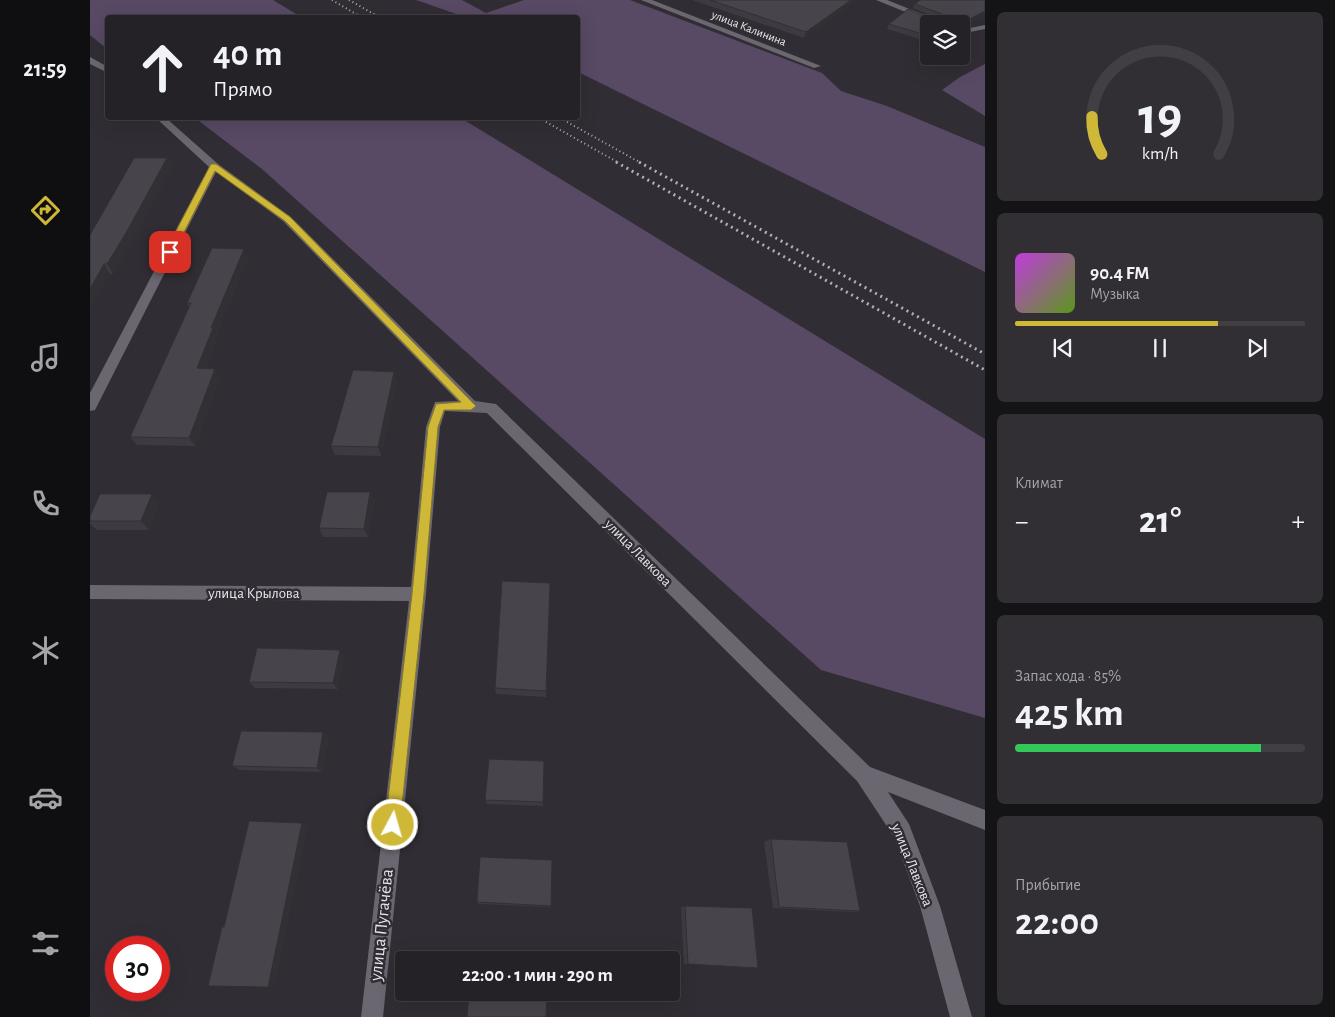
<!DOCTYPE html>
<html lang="ru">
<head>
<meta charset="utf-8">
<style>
	body { margin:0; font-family:"Alegreya Sans",sans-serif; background:#312f33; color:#f1f3f6; height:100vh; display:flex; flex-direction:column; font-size:19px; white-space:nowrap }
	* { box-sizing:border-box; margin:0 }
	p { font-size:16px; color:#a3a4a7 }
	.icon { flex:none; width:28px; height:28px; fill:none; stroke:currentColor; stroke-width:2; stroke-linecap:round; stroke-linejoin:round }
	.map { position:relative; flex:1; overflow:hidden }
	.drawer { display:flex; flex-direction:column; gap:12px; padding:12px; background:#141315; width:350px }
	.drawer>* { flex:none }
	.hud { position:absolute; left:15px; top:15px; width:475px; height:105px; border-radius:5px; box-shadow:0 5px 20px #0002,0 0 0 1px #423f44; background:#252227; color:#f1f3f6; overflow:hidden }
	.tools { position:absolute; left:830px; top:15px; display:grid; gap:10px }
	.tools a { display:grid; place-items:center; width:50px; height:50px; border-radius:5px; background:#252227; box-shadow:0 5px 20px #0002,0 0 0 1px #423f44; font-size:25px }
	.speed { position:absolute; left:15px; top:936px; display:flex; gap:10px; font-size:25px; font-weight:700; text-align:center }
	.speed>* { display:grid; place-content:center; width:65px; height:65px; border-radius:50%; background:#252227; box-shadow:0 5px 20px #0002,0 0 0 1px #423f44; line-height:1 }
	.speed .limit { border:8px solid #d22; background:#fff; color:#111 }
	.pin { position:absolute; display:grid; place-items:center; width:42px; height:42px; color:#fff; margin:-21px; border-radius:10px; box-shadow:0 2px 8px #0006 }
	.me { position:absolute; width:55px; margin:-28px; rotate:6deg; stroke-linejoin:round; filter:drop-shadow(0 0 4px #0008) }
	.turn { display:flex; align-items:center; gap:18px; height:105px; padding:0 25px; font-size:22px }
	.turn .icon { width:65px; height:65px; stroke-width:2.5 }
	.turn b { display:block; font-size:35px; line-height:42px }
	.big { font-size:38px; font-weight:700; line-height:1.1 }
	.drawer .widget { flex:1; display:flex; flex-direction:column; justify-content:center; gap:8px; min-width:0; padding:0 18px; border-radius:8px; background:#312f33 }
	.drawer .dial { align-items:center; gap:0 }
	.dial svg { height:130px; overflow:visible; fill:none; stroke:#423f44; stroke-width:7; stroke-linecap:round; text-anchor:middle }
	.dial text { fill:#f1f3f6; stroke:none }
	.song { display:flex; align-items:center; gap:15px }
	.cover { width:60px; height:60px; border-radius:8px; background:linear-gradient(135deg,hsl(290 70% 55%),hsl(90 70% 35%)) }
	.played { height:5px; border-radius:2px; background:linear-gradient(90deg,#cfb837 70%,#423f44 70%) }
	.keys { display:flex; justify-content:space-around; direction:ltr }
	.heat { display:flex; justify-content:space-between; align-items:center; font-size:28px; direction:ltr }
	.charge { height:8px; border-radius:4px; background:linear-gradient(90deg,#34c759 85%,#423f44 0) }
	.trip { position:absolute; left:305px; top:951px; width:285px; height:50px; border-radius:5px; background:#252227; box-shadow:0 5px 20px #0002,0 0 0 1px #423f44; font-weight:700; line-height:50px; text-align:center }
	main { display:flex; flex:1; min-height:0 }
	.tabs { display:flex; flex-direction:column; width:90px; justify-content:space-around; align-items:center; background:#0f0e10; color:#a3a4a7 }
	.tabs .icon { width:35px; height:35px }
	.tabs .current { color:#cfb837 }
	.tabs b { font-size:22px; color:#f1f3f6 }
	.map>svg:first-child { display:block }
	.green { fill:#584965 }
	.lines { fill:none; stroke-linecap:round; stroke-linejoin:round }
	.minor { fill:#6b6770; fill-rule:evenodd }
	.rail-far1 { stroke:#b2aeb4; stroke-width:2; stroke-dasharray:1 3; stroke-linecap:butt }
	.rail { stroke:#b2aeb4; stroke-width:3; stroke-dasharray:2 4; stroke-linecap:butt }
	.wall { fill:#3e3a41 }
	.shaded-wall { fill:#323035 }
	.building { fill:#48444c; stroke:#323035 }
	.route { fill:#cfb837; stroke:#877824 }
	.labels { text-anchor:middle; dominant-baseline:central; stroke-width:5; stroke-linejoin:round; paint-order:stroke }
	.far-street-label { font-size:12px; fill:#e8e5ea; stroke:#312d34 }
	.street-label { font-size:15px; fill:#e8e5ea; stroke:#312d34 }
	.near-street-label { font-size:18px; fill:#e8e5ea; stroke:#312d34 }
</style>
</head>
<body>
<main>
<nav class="tabs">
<b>21:59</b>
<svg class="icon current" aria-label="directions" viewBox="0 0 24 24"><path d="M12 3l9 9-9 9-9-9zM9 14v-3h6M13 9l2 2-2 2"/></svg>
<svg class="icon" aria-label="music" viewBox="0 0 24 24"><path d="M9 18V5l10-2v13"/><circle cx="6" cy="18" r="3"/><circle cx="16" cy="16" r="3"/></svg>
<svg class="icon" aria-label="phone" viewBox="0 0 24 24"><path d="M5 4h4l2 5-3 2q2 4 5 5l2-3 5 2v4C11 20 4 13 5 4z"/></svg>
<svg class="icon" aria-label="climate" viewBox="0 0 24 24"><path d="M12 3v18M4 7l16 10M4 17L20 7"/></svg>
<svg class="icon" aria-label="car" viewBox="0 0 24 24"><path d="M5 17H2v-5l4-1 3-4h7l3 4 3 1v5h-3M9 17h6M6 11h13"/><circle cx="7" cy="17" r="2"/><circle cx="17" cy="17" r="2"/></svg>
<svg class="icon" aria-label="filters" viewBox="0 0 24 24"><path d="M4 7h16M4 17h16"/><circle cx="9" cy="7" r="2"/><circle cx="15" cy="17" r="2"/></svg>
</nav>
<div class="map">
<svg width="895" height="1017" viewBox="0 0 895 1017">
	<rect width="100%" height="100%" fill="#312d34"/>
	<path class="green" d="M0,0H183L211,17L18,18L17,49L0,35Z
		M326,0H372L396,13L434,0H540L732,73L751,91L797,106L895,147V272L488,72V18L375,17Z
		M895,64V116L852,90L870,77Z
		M105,118H371L895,439V718L731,670L172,169Z"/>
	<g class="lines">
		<path class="minor" d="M551,0H562L731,66L724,68Z
			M786,0H797L857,24H845Z
			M895,25V29L880,32L871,30V26L880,28Z
			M0,57L18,67V73L0,64Z
			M66,118H76L128,164L201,217L385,401L406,404L780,767L895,810V830L798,792L819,824L850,906L882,1017H860L830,906L804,837L767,781L397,413L355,411L350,427L336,594L293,1017H271L319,601L0,599V585L321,587L336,427L345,402L368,401L193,221L126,172L7,406L5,410L0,411V393L119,167Z"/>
		<path class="rail-far1" d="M242,0L273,18
			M259,0L291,18
			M449,118L529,163
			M470,118L551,163"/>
		<path class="rail" d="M526,162L895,370
			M549,162L895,354"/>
	</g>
	<path class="wall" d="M602,0H767L714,38Z
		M895,0L876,25H871V24H839V42L797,29L799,24L854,21L823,8L825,4Z
		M77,158L82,167L41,242L23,274H20L0,310V235Z
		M158,258L127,334L128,337L115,369L130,378L105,446L47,445L40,437L99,307L97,303Z
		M304,372L307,382L291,456L245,455L241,446Z
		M280,492L284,501L278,537H233L229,528Z
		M69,503L59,530H7L0,524V516Z
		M460,583L456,697L406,694L405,688Z
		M250,650L254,657L248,689L165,688L159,682Z
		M233,732L239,737L232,772L150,770L142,766Z
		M454,761L453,806L397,804L395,800Z
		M681,839L770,911L761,912L683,908L674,842Z
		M387,902L461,906L460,907L388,904Z
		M595,906L598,964H594L591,907Z"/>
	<path class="shaded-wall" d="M761,0H767L714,38L716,32Z
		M895,11V15L876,25L878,20Z
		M77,158L82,167L41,242L23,274L17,264Z
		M154,249L158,258L127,334L128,337L112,377L107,368L121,328Z
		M14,264L20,274L0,310V289Z
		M125,369L130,378L105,446L99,438Z
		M304,372L307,382L291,456L288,447Z
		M280,492L284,501L278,537L274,529Z
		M62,494L69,503L59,530L51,521Z
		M250,650L254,657L248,689L243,683Z
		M233,732L239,737L232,772L227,768Z
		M212,823L218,826L185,986L178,987Z"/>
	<path class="building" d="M620,0H761L716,32Z
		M830,0H895V11L878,20H872L871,24H839V36L799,24L818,9L846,21L860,20V17L825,4Z
		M44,158H77L36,233L17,264H14L0,289V235Z
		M122,248L154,249L121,328H123L107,368L125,369L99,438L40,437L101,303H97Z
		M263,370L304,372L288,447L241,446Z
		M237,492H280L274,529L229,528Z
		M10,494H62L51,521H0V516Z
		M412,581L460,583L456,691L405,688Z
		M167,648L250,650L243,683L159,682Z
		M151,731L233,732L227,768L142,766Z
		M399,759L454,761L453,802L395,800Z
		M159,821L212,823L178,987L118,986L132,927H134Z
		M681,839L757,842L770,911L689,907Z
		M390,857L462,860L461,906L387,902Z
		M595,906L662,908L668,968L598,964Z
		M379,992H457L456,1017H377Z"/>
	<path class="route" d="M121,164H126L200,217L386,406L381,410H354L348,427L334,594L310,825L308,830L303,832L297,830L295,825L322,594L338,427L346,404L371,402L195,221L125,171L84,252L83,254H76L75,252Z"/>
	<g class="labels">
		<g class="far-street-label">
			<text transform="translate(659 28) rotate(21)">улица Калинина</text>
		</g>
		<g class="street-label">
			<text transform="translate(548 553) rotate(45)">улица Лавкова</text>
			<text x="164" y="593">улица Крылова</text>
			<text transform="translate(822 865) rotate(68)">улица Лавкова</text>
		</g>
		<g class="near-street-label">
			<text transform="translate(292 925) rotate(-84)">улица Пугачёва</text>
		</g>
	</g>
</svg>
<div class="tools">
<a><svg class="icon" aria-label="layers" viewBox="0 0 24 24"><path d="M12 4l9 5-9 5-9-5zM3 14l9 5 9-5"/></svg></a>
</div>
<div class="speed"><div class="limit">30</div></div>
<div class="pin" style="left:80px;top:252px;background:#d93025"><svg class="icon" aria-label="arrive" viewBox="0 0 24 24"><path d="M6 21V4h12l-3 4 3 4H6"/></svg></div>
<svg class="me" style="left:303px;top:825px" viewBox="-20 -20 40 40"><circle r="17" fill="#cfb837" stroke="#fff" stroke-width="3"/><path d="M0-11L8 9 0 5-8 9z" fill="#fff"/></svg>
<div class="trip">22:00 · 1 мин · 290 m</div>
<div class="hud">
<div class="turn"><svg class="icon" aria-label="ahead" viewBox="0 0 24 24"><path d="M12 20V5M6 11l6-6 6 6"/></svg><div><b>40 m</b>Прямо</div></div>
</div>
</div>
<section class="drawer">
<div class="widget dial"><svg viewBox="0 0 100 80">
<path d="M14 69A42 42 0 1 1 86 69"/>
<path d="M14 69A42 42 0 0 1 8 46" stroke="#cfb837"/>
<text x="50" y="56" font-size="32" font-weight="700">19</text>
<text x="50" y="72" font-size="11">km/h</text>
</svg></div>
<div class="widget">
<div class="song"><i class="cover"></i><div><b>90.4 FM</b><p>Музыка</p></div></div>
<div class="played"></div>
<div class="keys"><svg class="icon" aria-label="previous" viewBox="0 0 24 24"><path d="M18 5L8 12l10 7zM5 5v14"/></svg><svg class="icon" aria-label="pause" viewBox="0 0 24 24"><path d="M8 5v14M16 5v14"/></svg><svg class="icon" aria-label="next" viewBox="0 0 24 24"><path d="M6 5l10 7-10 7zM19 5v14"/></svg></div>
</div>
<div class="widget"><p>Климат</p>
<div class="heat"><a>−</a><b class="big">21°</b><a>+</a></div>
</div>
<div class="widget"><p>Запас хода · 85%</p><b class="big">425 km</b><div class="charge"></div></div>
<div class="widget"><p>Прибытие</p><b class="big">22:00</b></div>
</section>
</main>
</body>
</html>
